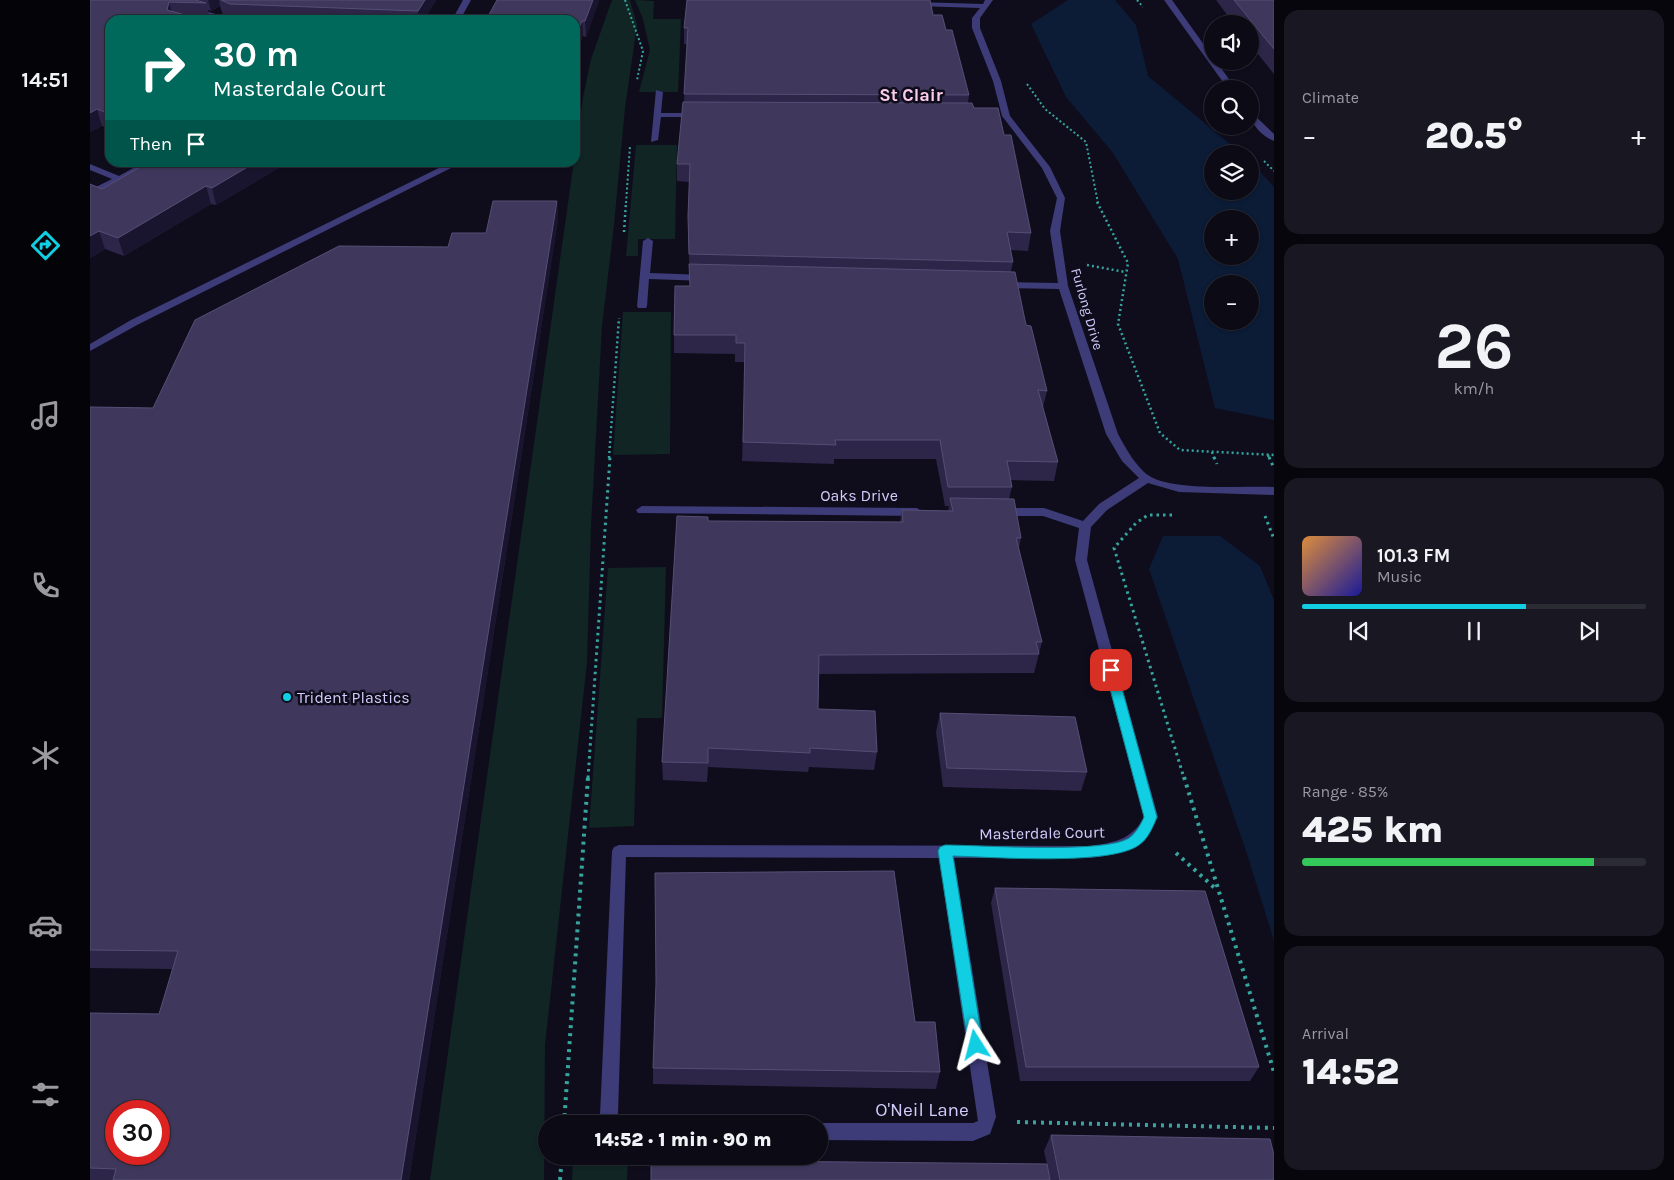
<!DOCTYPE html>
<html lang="en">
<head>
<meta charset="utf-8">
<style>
	body { margin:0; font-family:Karla,sans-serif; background:#191822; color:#f1f3f6; height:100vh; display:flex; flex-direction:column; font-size:19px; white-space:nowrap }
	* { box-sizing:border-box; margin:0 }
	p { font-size:16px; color:#9a9aa0 }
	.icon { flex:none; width:28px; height:28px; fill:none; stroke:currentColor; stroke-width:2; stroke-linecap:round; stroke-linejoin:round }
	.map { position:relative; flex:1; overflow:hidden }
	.drawer { display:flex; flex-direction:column; gap:10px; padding:10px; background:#06060c; width:400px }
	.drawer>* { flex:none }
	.banner { position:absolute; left:15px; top:15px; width:475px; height:152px; border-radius:15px; box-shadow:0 1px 4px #0004,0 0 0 1px #2b2b34; background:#00695c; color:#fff; overflow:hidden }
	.controls { position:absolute; left:1114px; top:15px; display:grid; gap:10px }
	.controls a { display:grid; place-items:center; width:55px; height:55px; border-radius:50%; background:#0b0a15; box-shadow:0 1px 4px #0004,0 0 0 1px #2b2b34; font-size:25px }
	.speed { position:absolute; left:15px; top:1100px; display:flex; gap:10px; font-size:25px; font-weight:700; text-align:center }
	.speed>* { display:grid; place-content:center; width:65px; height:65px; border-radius:50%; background:#0b0a15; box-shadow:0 1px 4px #0004,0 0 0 1px #2b2b34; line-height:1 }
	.speed .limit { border:8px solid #d22; background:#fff; color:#111 }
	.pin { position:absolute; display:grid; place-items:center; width:42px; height:42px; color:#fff; margin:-21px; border-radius:10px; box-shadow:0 2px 8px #0006 }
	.me { position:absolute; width:55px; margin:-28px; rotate:351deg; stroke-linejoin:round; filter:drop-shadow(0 0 4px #0008) }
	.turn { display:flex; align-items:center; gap:18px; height:105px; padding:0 25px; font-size:22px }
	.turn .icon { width:65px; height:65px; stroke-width:2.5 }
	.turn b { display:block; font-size:35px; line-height:42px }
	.then { display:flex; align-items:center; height:48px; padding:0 25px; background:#0003; gap:10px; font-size:19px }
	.big { font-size:38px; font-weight:800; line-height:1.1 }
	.drawer .card { flex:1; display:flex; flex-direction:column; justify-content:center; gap:8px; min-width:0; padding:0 18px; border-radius:15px; background:#191822 }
	.drawer .dial { align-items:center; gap:0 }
	.dial b { font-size:65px; line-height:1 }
	.song { display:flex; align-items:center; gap:15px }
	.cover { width:60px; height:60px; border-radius:8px; background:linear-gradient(135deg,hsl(30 70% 55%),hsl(240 70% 35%)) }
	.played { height:5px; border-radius:2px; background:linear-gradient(90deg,#11cee2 65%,#2b2b34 65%) }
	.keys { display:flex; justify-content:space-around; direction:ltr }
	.heat { display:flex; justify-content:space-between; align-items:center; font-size:28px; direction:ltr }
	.charge { height:8px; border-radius:4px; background:linear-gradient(90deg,#34c759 85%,#2b2b34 0) }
	.trip { position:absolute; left:448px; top:1115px; width:290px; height:50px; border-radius:25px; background:#0b0a15; box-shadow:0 1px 4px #0004,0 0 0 1px #2b2b34; font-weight:800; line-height:50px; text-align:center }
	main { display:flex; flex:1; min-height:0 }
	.tabs { display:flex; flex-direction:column; width:90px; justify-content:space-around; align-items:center; background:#040408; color:#9a9aa0 }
	.tabs .icon { width:35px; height:35px }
	.tabs .on { color:#11cee2 }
	.tabs b { font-size:22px; color:#f1f3f6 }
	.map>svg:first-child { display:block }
	.green { fill:#102524 }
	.water { fill:#0c1b36; fill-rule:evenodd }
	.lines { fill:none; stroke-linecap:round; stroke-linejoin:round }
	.path-far3 { stroke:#35a59e; stroke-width:2; stroke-dasharray:2 2.5; stroke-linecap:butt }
	.path-far2 { stroke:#35a59e; stroke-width:2.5; stroke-dasharray:2 3; stroke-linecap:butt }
	.path-far1 { stroke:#35a59e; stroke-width:3; stroke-dasharray:2.5 4; stroke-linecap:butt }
	.path { stroke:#35a59e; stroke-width:4; stroke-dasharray:3 5; stroke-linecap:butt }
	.minor { fill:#3d3b78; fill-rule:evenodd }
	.wall { fill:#2d2648 }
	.shaded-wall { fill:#1a152f }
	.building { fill:#3f385c; stroke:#564f75; fill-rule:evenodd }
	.route { fill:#11cee2; stroke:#0b8693 }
	.poi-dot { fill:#11cee2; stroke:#0f0d1c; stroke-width:2 }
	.labels { text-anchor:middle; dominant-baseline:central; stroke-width:5; stroke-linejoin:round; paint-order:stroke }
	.far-street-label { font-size:14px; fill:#d1cbfb; stroke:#0f0d1c }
	.street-label { font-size:16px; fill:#d1cbfb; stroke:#0f0d1c }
	.poi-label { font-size:16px; fill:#d1cbfb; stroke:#0f0d1c; text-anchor:start }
	.far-district-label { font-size:18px; font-weight:bold; fill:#fbcdeb; stroke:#0f0d1c }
	.near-street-label { font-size:19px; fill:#d1cbfb; stroke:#0f0d1c }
</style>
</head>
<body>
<main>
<nav class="tabs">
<b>14:51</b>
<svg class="icon on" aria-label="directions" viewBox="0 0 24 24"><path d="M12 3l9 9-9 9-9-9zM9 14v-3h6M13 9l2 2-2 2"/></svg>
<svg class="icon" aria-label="music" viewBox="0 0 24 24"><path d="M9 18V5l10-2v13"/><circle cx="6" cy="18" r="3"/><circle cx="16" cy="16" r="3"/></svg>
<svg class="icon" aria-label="phone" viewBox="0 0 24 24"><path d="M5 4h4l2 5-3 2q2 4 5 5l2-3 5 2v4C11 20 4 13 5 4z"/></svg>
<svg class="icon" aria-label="climate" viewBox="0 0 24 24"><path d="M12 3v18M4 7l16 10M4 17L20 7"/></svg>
<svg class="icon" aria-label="car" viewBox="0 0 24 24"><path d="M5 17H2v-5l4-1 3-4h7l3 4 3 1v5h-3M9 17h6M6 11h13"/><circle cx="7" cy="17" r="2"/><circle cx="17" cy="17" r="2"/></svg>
<svg class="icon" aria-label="filters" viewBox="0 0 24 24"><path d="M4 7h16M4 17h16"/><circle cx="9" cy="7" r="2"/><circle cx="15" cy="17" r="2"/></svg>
</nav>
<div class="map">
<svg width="1184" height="1180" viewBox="0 0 1184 1180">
	<rect width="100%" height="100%" fill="#0f0d1c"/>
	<path class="green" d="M522,0H540L547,25L535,108L524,225L512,326L501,526L497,662L455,1045L454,1180H340L493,97L501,59Z
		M545,0L564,1L563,19H591L588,92H549L560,50L553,19Z
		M546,145H587L585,239H548V256H536Z
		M533,312H581L580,454L523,455Z
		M576,567L572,718H547L544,826L499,828L518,568Z
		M483,1157H538L537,1180H482Z"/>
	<path class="water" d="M978,0H1025L1046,25L1058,76L1152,154H1122V191H1160V161L1184,187V420L1125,408L1088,259L1023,153L976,97L941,24ZM1122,219H1160V256H1122ZM1122,284H1160V321H1122Z
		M1073,536H1130L1170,566L1184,600V941L1157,854L1059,569Z"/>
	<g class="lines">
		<path class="path-far3" d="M535,0L553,51L547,80
			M1047,0L1053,7
			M937,84L955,109L996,142L1008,203
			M1136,126L1142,132
			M1174,161L1184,171
			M536,203L540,146"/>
		<path class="path-far2" d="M1007,202L1038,263L1028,324L1070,433L1090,450L1184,455
			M534,232L536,202
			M997,265L1035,272
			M1122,452L1124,458
			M1178,455L1179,458
			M519,458L529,318"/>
		<path class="path-far1" d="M1124,457L1127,464
			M1179,457L1183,466
			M1082,515H1058L1046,523L1024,548L1094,778
			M1175,516L1184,539
			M498,778L520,457"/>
		<path class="path" d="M1094,777L1184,1072
			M1086,853L1127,890
			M927,1122L1184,1128
			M474,1124L498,777
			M470,1180L472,1156"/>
		<path class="minor" d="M373,0H381L370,20H362Z
			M895,0H903L890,18V28L911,81L920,116L960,167L975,198L970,231L978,286L1028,434C1035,447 1047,469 1061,477C1087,491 1153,486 1184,487V495L1089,492L1058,483L1017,510L1001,527L997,560L1068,817C1052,850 1034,854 999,858H864L906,1117L900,1134L883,1141L729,1140V1123H883L888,1121L849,858L536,857L528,1115L530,1124H512L510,1115L522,851L524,847L529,845L999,846C1023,843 1042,840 1054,817L985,560L989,528L953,516H910L904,512L910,508H954L993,521L1009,504L1049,478L1032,461L1016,434L969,289L911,288L906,285L911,282L968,283L960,231L967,198L952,168L912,116L903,81L882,28V18L890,8L826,6L822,4L826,2L893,4Z
			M1074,0H1082L1122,56V61H1126L1146,89H1138Z
			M103,8L141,18L142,20H130L100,12L99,10Z
			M566,90L573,92L571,113H609L613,115L609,117H571L568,140L561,142Z
			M1160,111L1184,134V141C1172,136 1160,124 1160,111Z
			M54,162H66L0,197V190L22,179L0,170V164L29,176Z
			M361,162H373L49,324L0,351V344L41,320Z
			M558,238L563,241L560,273L616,275L621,278L616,281L559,279L557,306L556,308H548L547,306L553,241Z
			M552,506L827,508L833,512L827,516L548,513L546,510Z"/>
	</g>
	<path class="wall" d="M0,0H346L334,20H144L133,15L130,6L121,11L118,10L120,19L20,20V129L12,126L0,132Z
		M509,0L496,37L493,36L485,55V20Z
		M1126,0H1184V74L1160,44V24H1144Z
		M843,15L856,30L879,95L878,103L914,135L941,233L938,251L920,250L923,262L921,271L936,325L957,391L953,407L968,462L964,481L920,480L922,487L919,499L931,538L929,548L952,642L944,673L729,674L728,709L787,752L784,770L719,767L718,772L618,767L617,782L573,780L572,762L618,521L810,522L812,510L858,511L859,506H855L846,459H744V464L652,461L655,362H645V354L584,353V335L600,286L598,234L599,182L587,181V164L594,102L597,44H594V28Z
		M59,162H199L126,205L121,204L34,256L15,249L0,258L12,189Z
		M467,201L468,219L319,1180H0V1013L69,1014L82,969L0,968V407L63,408L358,247L396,233Z
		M850,713L997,772L991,791L853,787L846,732Z
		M905,888L1169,1067L1160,1081H930L901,903Z
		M825,1022L850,1072L846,1089L563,1084V1068Z
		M961,1135L1184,1180H561L957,1164L954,1151Z"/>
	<path class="shaded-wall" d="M118,0H129L130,6L121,11Z
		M335,0H346L334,20H329L328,11Z
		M503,0H509L496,37L495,21Z
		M79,2L83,17L77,10Z
		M492,21L493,36L485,55V37Z
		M7,109L12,126L0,132V113Z
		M166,162H199L126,205L122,188Z
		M116,186L121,204L34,256L28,238Z
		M467,201L468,219L319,1180H311Z
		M9,231L15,249L0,258V236Z"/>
	<path class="building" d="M0,0H105L116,3L79,2L77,10L113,20H20V114L7,109L0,113Z
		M131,0H335L328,11L140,4Z
		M407,0H503L495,21H492L485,37V20H396Z
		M597,0H840L843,15H852L856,30H862L879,95L594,94L598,28H594Z
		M1144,0H1184V49Z
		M593,102L882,103L884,108H908L914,135H921L941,233L917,232L923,262L599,254L598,216L600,164H587Z
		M59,162H166L122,188L116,186L28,238L9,231L0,236V184L12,189Z
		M403,201H467L311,1180H23L26,1169L0,1168V1013L69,1014L88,951L0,950V407L63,408L105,320L249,246L358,247L362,233H396ZM26,1111H69V1154H26Z
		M599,264L925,272L936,325L941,326L957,391L948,390L968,462L917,461L922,487H858L850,440H745L746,445L653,442L655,343H646V335H584L585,286H600Z
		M860,498L924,499L931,538H926L952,642H946L949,654L729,655L728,709L785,711L787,752L720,748V753L618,748V763L572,762L587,516L618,517V521L813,522L812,510L863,511Z
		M850,713L985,717L997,772L857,768Z
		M804,871L825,1022H845L850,1072L563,1068L566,983L565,873Z
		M905,888L1115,891L1169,1067H936Z
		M961,1135L1180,1139L1184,1155V1180H970Z
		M561,1160L957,1164L960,1180H561Z"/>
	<path class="route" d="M1021,665L1027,670L1067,817C1063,827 1058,839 1049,845C1021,866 902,857 863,856L893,1045L891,1050L886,1052L880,1050L878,1045L848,851L850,847L855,845C890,845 1014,854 1039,838C1046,833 1051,824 1054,817L1015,670Z"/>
	<circle class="poi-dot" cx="197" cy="697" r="5"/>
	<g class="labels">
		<g class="far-street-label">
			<text transform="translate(997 309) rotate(74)">Furlong Drive</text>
		</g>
		<g class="street-label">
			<text x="769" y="495">Oaks Drive</text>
			<text transform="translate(952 833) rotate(-1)">Masterdale Court</text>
		</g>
		<g class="poi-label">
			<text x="207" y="697">Trident Plastics</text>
		</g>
		<g class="far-district-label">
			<text x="821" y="95">St Clair</text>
		</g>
		<g class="near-street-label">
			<text x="832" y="1110">O'Neil Lane</text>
		</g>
	</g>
</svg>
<div class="controls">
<a><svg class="icon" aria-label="sound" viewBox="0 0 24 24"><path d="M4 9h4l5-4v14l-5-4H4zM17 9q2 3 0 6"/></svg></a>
<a><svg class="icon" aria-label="search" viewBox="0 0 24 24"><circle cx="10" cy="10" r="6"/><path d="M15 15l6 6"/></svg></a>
<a><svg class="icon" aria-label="layers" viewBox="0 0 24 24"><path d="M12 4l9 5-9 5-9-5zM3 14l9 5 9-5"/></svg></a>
<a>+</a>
<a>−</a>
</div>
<div class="speed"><div class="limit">30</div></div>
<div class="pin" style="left:1021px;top:670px;background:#d93025"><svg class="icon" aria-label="arrive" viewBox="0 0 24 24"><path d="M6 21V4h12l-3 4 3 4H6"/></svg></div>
<svg class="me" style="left:886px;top:1045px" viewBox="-20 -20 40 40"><path d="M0-17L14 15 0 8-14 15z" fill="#11cee2" stroke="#fff" stroke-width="4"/></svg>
<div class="trip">14:52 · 1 min · 90 m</div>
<div class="banner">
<div class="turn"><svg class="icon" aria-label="right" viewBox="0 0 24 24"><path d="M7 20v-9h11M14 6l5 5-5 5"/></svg><div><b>30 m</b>Masterdale Court</div></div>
<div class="then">Then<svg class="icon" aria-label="arrive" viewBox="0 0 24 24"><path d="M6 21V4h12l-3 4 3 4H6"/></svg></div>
</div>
</div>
<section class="drawer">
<div class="card"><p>Climate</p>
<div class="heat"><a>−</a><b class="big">20.5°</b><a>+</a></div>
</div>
<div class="card dial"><b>26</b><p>km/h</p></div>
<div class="card">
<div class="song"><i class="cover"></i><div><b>101.3 FM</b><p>Music</p></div></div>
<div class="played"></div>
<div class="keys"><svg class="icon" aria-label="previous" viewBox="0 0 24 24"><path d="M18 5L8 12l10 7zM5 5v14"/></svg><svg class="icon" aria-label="pause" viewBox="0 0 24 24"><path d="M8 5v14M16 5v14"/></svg><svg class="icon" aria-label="next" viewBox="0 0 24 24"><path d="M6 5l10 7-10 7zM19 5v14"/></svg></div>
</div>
<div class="card"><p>Range · 85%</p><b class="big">425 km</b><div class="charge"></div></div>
<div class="card"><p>Arrival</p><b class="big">14:52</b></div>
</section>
</main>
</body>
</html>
